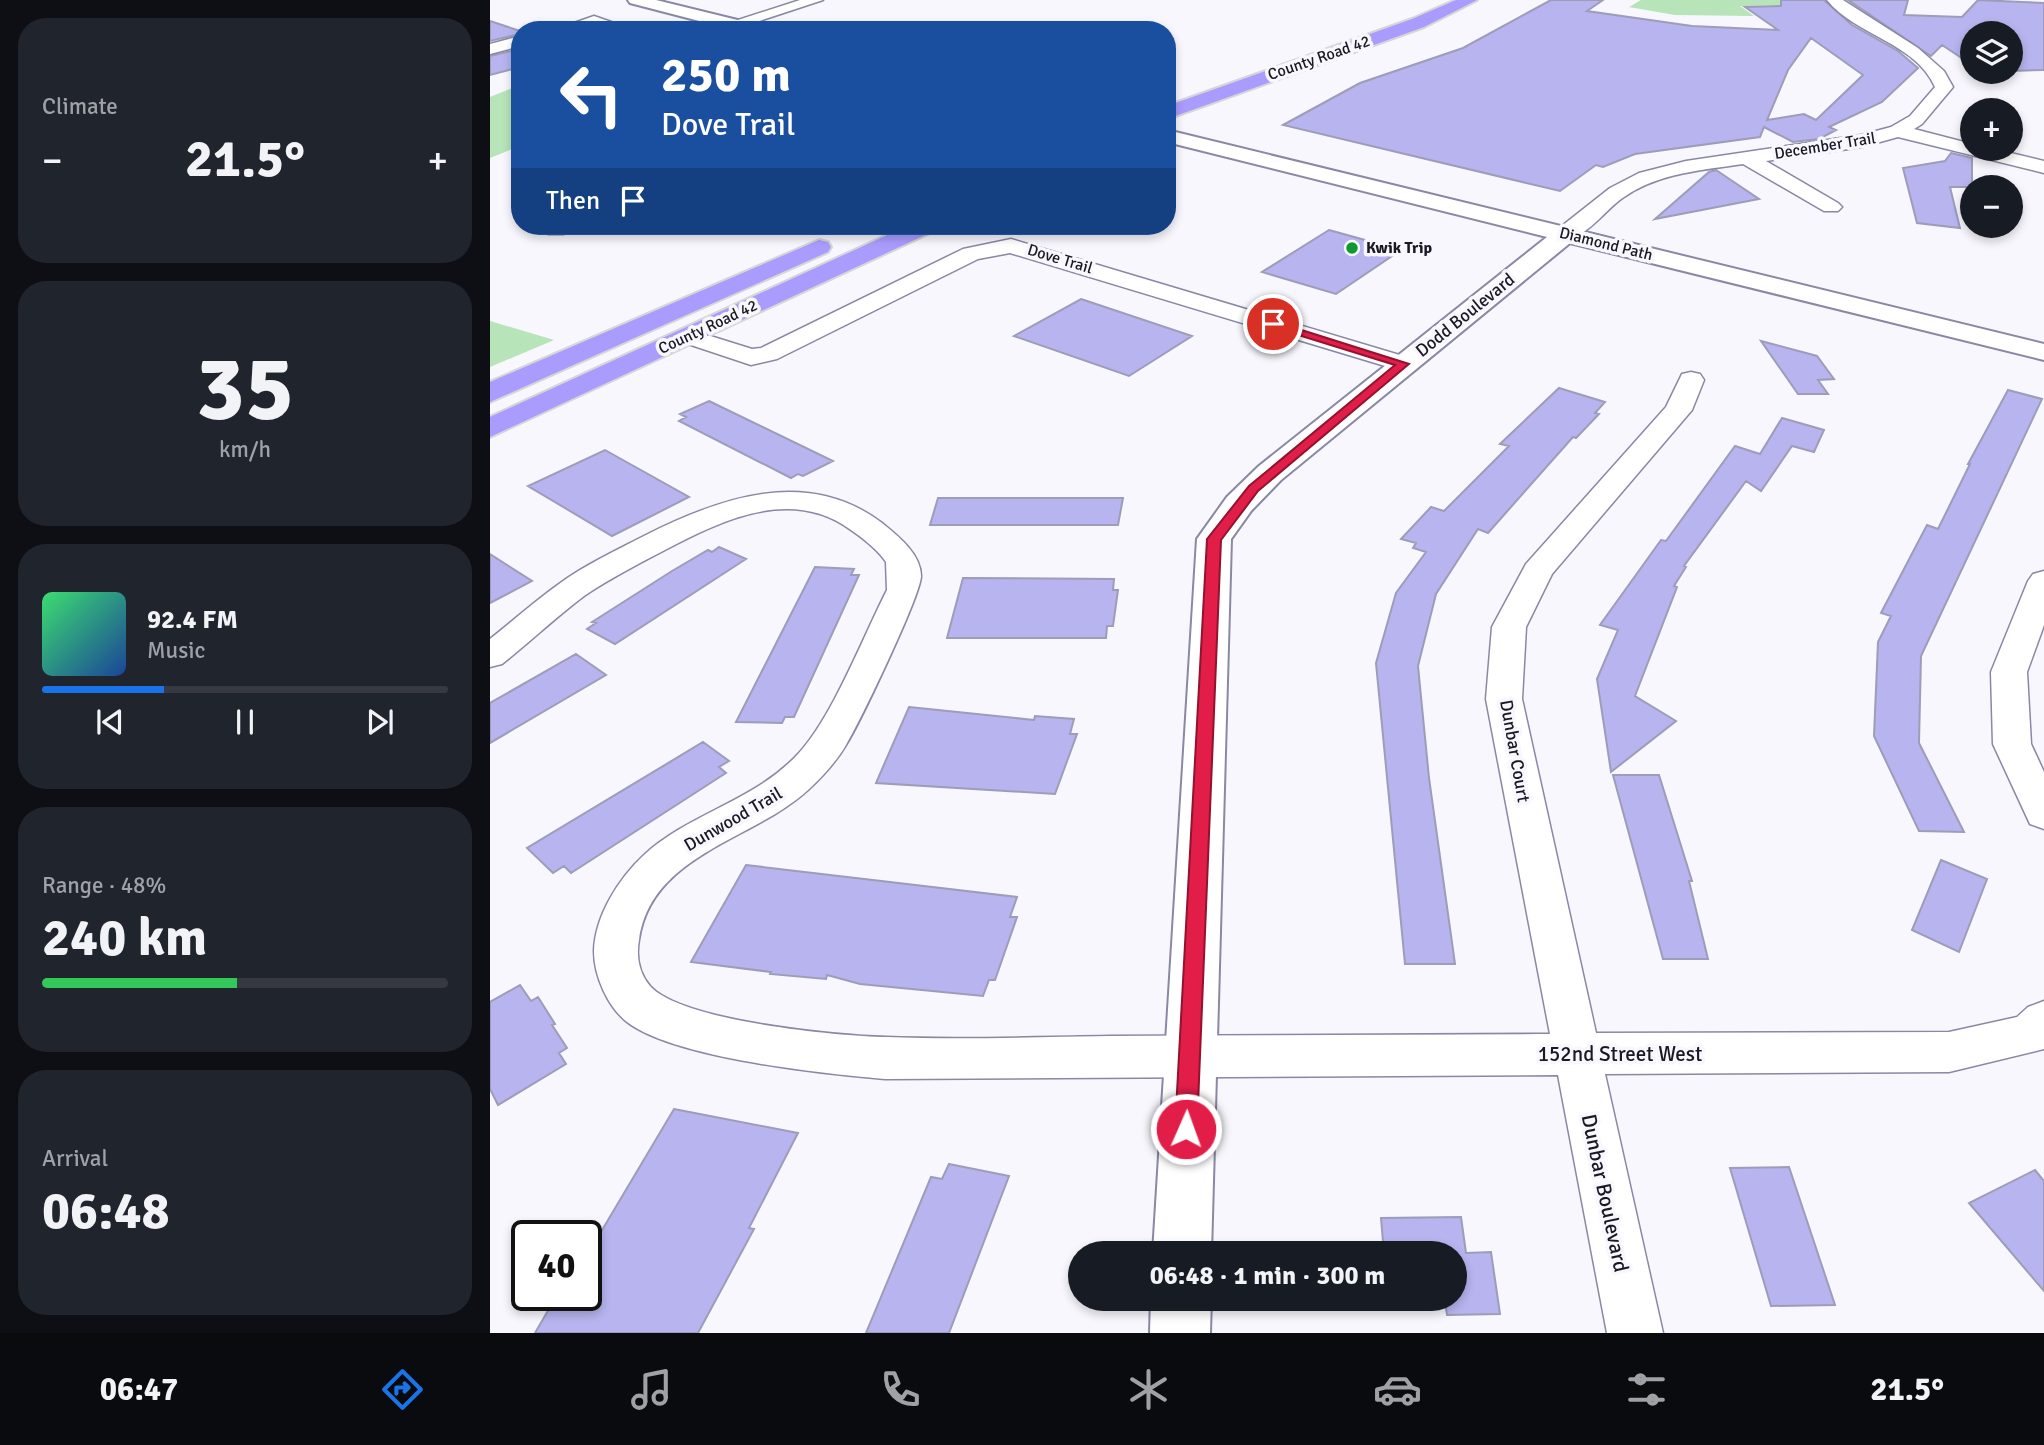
<!DOCTYPE html>
<html lang="en">
<head>
<meta charset="utf-8">
<style>
	body { margin:0; font-family:Signika,sans-serif; background:#20242c; color:#f1f3f6; height:100vh; display:flex; flex-direction:column; font-size:26px; white-space:nowrap }
	* { box-sizing:border-box; margin:0 }
	p { font-size:23px; color:#9ea1a6 }
	.icon { flex:none; width:38px; height:38px; fill:none; stroke:currentColor; stroke-width:2; stroke-linecap:round; stroke-linejoin:round }
	.map { position:relative; flex:1; overflow:hidden }
	.details { display:flex; flex-direction:column; gap:18px; padding:18px; background:#0d0f14; width:490px }
	.details>* { flex:none }
	.hud { position:absolute; left:21px; top:21px; width:665px; height:214px; border-radius:28px; box-shadow:0 4px 10px #0003; background:#1a4fa0; color:#fff; overflow:hidden }
	.tools { position:absolute; left:1470px; top:21px; display:grid; gap:14px }
	.tools a { display:grid; place-items:center; width:63px; height:63px; border-radius:50%; background:#171b24; box-shadow:0 4px 10px #0003; font-size:35px }
	.speed { position:absolute; left:21px; top:1220px; display:flex; gap:14px; font-size:35px; font-weight:700; text-align:center }
	.speed>* { display:grid; place-content:center; width:91px; height:91px; border-radius:50%; background:#171b24; box-shadow:0 4px 10px #0003; line-height:1 }
	.speed .limit { border:4px solid #111; border-radius:10px; background:#fff; color:#111 }
	.pin { position:absolute; display:grid; place-items:center; width:60px; height:60px; color:#fff; margin:-30px; border:4px solid #fff; border-radius:50%; box-shadow:0 2px 7px #0007 }
	.me { position:absolute; width:77px; margin:-38px; rotate:2deg; stroke-linejoin:round; filter:drop-shadow(0 0 5px #0008) }
	.turn { display:flex; align-items:center; gap:24px; height:147px; padding:0 35px; font-size:32px }
	.turn .icon { width:91px; height:91px; stroke-width:2.5 }
	.turn b { display:block; font-size:49px; line-height:60px }
	.then { display:flex; align-items:center; height:66px; padding:0 35px; background:#0003; gap:14px; font-size:26px }
	.big { font-size:52px; font-weight:700; line-height:1.1 }
	.details .card { flex:1; display:flex; flex-direction:column; justify-content:center; gap:10px; min-width:0; padding:0 24px; border-radius:28px; background:#20242c }
	.details .dial { align-items:center; gap:0 }
	.dial b { font-size:91px; line-height:1 }
	.song { display:flex; align-items:center; gap:21px }
	.cover { width:84px; height:84px; border-radius:10px; background:linear-gradient(135deg,hsl(140 70% 55%),hsl(220 70% 35%)) }
	.played { height:7px; border-radius:4px; background:linear-gradient(90deg,#1a73e8 30%,#363941 30%) }
	.keys { display:flex; justify-content:space-around; direction:ltr }
	.heat { display:flex; justify-content:space-between; align-items:center; font-size:38px; direction:ltr }
	.charge { height:10px; border-radius:5px; background:linear-gradient(90deg,#34c759 48%,#363941 0) }
	.trip { position:absolute; left:578px; top:1241px; width:399px; height:70px; border-radius:35px; background:#171b24; box-shadow:0 4px 10px #0003; font-weight:700; line-height:70px; text-align:center }
	.tabs { display:flex; height:112px; justify-content:space-around; align-items:center; background:#090b0e; color:#9ea1a6 }
	.tabs .icon { width:49px; height:49px }
	.tabs .selected { color:#1a73e8 }
	.tabs b { font-size:32px; color:#f1f3f6 }
	main { display:flex; flex:1; min-height:0 }
	.map>svg:first-child { display:block }
	.green { fill:#b7e4b8 }
	.building { fill:#b7b4ef; stroke:#9d9cb9; stroke-width:2; fill-rule:evenodd }
	.lines { fill:none; stroke-linecap:round; stroke-linejoin:round }
	.minor-casing { stroke:#8988a5; stroke-width:3 }
	.tertiary-casing { stroke:#8988a5; stroke-width:4 }
	.trunk-casing { stroke:#d6d5d7; stroke-width:4 }
	.minor { fill:#fff; fill-rule:evenodd }
	.tertiary { fill:#fff; fill-rule:evenodd }
	.trunk { fill:#aa9cff; fill-rule:evenodd }
	.route { fill:#e11d48; stroke:#92132f; stroke-width:2 }
	.poi-dot { fill:#0f9930; stroke:#f7f7fd; stroke-width:2.5 }
	.labels { text-anchor:middle; dominant-baseline:central; stroke-width:7; stroke-linejoin:round; paint-order:stroke }
	.far-street-label { font-size:16px; fill:#191823; stroke:#f7f7fd }
	.far-poi-label { font-size:16px; font-weight:bold; fill:#191823; stroke:#f7f7fd; text-anchor:start }
	.street-label { font-size:18px; fill:#191823; stroke:#f7f7fd }
	.near-street-label { font-size:21px; fill:#191823; stroke:#f7f7fd }
</style>
</head>
<body>
<main>
<section class="details">
<div class="card"><p>Climate</p>
<div class="heat"><a>−</a><b class="big">21.5°</b><a>+</a></div>
</div>
<div class="card dial"><b>35</b><p>km/h</p></div>
<div class="card">
<div class="song"><i class="cover"></i><div><b>92.4 FM</b><p>Music</p></div></div>
<div class="played"></div>
<div class="keys"><svg class="icon" aria-label="previous" viewBox="0 0 24 24"><path d="M18 5L8 12l10 7zM5 5v14"/></svg><svg class="icon" aria-label="pause" viewBox="0 0 24 24"><path d="M8 5v14M16 5v14"/></svg><svg class="icon" aria-label="next" viewBox="0 0 24 24"><path d="M6 5l10 7-10 7zM19 5v14"/></svg></div>
</div>
<div class="card"><p>Range · 48%</p><b class="big">240 km</b><div class="charge"></div></div>
<div class="card"><p>Arrival</p><b class="big">06:48</b></div>
</section>
<div class="map">
<svg width="1554" height="1333" viewBox="0 0 1554 1333">
	<rect width="100%" height="100%" fill="#f7f7fd"/>
	<path class="green" d="M1151,0H1324L1327,4L1250,6L1264,16L1185,15L1139,7Z
		M30,85V146L0,158V97Z
		M0,321L64,340L0,367Z"/>
	<path class="building" d="M1061,0H1113L1097,11L1202,26L1288,30L1255,7L1291,6V0H1334L1362,25L1408,51L1428,68L1392,102L1339,127L1346,130L1329,139L1303,142L1274,127L1270,137L1145,154L1113,167L1106,165L1070,191L793,125L870,83L973,48ZM1321,38L1373,75L1326,120L1314,114L1277,120L1298,70Z
		M1358,0H1418L1414,15L1472,17L1488,0L1554,3V70L1521,71V33H1482V65L1452,45L1441,56Z
		M0,21L30,31V34L0,41Z
		M30,49V67L0,75V56Z
		M1461,153L1482,158V187H1460L1470,228L1427,223L1413,168L1455,161Z
		M1226,170L1269,199L1165,219L1219,172Z
		M839,230L911,250L846,294L772,272Z
		M591,299L702,336L639,376L524,336Z
		M1271,341L1327,356L1344,379L1328,380L1338,394H1308Z
		M1069,388L1115,402L1105,413L1109,414L1086,438L1083,437L998,533L988,529L946,594L928,666L939,778L965,964H915L886,663L906,593L936,552L923,548L926,543L911,539L941,507L954,511L1019,446L1010,444Z
		M1518,390L1552,399L1431,656L1429,743L1474,832L1429,831L1384,736L1388,642L1401,616L1391,613L1437,525L1448,529L1480,464H1478Z
		M219,401L343,461L313,476L308,474L301,478L189,421L196,417L190,414Z
		M1292,418L1334,430L1324,452L1302,446L1271,491L1256,481L1194,566L1196,567L1184,586L1187,587L1145,696L1186,721L1121,772L1107,679L1128,630L1110,625L1171,540L1176,541L1245,446L1270,454Z
		M115,450L149,469L199,497L122,536L38,486Z
		M448,498H633L628,525H440Z
		M229,547L256,559L125,644L97,629L106,623L102,622L182,571L218,550L222,552Z
		M0,554L42,581L0,603Z
		M325,567L364,569L361,575H369L304,717H295L292,723L246,722Z
		M473,578L624,579L623,590H628L623,626H617L616,638H457Z
		M86,654L116,675L0,743V703Z
		M419,707L544,720L545,716L584,719L580,734H587L565,794L386,783Z
		M213,742L239,761L229,767L236,773L81,873L74,866L63,873L37,848Z
		M1123,775H1169L1202,881H1199L1218,959H1173Z
		M1451,860L1497,879L1469,952L1422,930Z
		M256,865L527,897L520,917H527L505,980H499L493,996L370,984L337,975L336,979L280,974L281,972L201,962Z
		M30,985L41,1001L48,997L65,1024L62,1025L77,1048L69,1053L76,1064L8,1105L0,1089V1002Z
		M184,1109L308,1133L259,1228L264,1229L208,1333H45L67,1295H96V1257Z
		M459,1164L519,1176L459,1333H376L441,1177L452,1179Z
		M1299,1167L1345,1305L1281,1306L1240,1168Z
		M1545,1170L1554,1181V1291L1479,1203Z
		M971,1217L976,1253L1001,1252L1010,1314L957,1315L955,1302L898,1303L897,1298H964V1253H894L891,1218Z"/>
	<g class="lines">
		<defs>
			<path id="minor" d="M310,0H333L242,30H217Z
				M1337,0H1353L1428,48L1454,71L1463,87L1432,124L1424,129L1482,144V149H1504L1554,161V173L1408,137L1372,147L1276,161L1348,203L1352,207L1348,211H1334L1253,164C1213,170 1168,173 1134,197C1115,209 1092,245 1068,239L1065,234L1068,229L1120,188L1149,173L1196,161L1371,135L1401,127L1420,116L1445,87C1425,42 1366,36 1337,0Z
				M104,16L144,30C130,30 117,26 104,26C91,26 78,30 64,30Z
				M30,36V46L0,54V44Z
				M57,226H79L74,234H58L55,229Z
				M521,239L923,359L927,364L923,369H905L520,253L488,259L287,359L261,365L189,341L186,336L189,331L198,329L262,349L271,348L473,249Z
				M1201,372L1210,374L1214,380L1202,410L1062,574L1036,627L1032,699L1106,1033L1459,1032L1527,1017L1538,1007L1554,1001V1049L1459,1072L1115,1074L1173,1333H1117L1068,1075L395,1079C334,1074 184,1058 137,1022C118,1007 104,976 104,951C105,916 129,878 154,855C201,812 264,802 309,753C343,716 373,637 397,590L396,562C388,550 374,539 361,530C301,486 232,520 173,551C146,565 119,579 94,596C66,617 40,642 12,664L0,667V639C23,621 45,601 69,584C95,565 125,551 154,536C229,498 317,466 392,523C408,536 431,554 431,576C431,595 369,724 356,745C346,762 332,777 318,790C264,840 161,854 149,940C146,956 149,973 160,986C191,1021 347,1036 396,1037C470,1040 546,1037 620,1036C767,1035 913,1035 1060,1034L996,699L1002,627L1036,564L1176,407L1192,374Z
				M1554,571V625L1537,672L1541,744L1554,772V829L1540,824L1503,744L1501,672L1538,581L1543,574Z"/>
			<path id="tertiary" d="M138,0H166L272,26L274,30H244L140,3Z
				M677,130L1554,344V360L1080,243L791,480L761,511L741,539L721,1253H663L707,539L737,497L769,466L1057,237L677,142Z
				M661,1298H721L720,1333H660Z"/>
			<path id="trunk" d="M966,0H987L934,27L677,119V106L922,19Z
				M417,226H448L444,231L0,437V417Z
				M329,240L338,242L341,247L338,252L0,402V382Z"/>
		</defs>
		<use href="#minor" class="minor-casing"/>
		<use href="#tertiary" class="tertiary-casing"/>
		<use href="#trunk" class="trunk-casing"/>
		<use href="#minor" class="minor"/>
		<use href="#tertiary" class="tertiary"/>
		<use href="#trunk" class="trunk"/>
	</g>
	<path class="route" d="M783,321L919,364L768,491L731,540L707,1129L704,1137L696,1140L688,1137L685,1129L717,539L759,486L905,365L779,326L777,324Z"/>
	<circle class="poi-dot" cx="862" cy="248" r="7"/>
	<g class="labels">
		<g class="far-street-label">
			<text transform="translate(829 58) rotate(-19)">County Road 42</text>
			<text transform="translate(1335 146) rotate(-9)">December Trail</text>
			<text transform="translate(1116 244) rotate(14)">Diamond Path</text>
			<text transform="translate(570 259) rotate(17)">Dove Trail</text>
			<text transform="translate(218 327) rotate(-25)">County Road 42</text>
		</g>
		<g class="far-poi-label">
			<text x="876" y="248">Kwik Trip</text>
		</g>
		<g class="street-label">
			<text transform="translate(975 315) rotate(-39)">Dodd Boulevard</text>
			<text transform="translate(1025 751) rotate(80)">Dunbar Court</text>
			<text transform="translate(243 819) rotate(-30)">Dunwood Trail</text>
		</g>
		<g class="near-street-label">
			<text x="1130" y="1054">152nd Street West</text>
			<text transform="translate(1115 1193) rotate(78)">Dunbar Boulevard</text>
		</g>
	</g>
</svg>
<div class="tools">
<a><svg class="icon" aria-label="layers" viewBox="0 0 24 24"><path d="M12 4l9 5-9 5-9-5zM3 14l9 5 9-5"/></svg></a>
<a>+</a>
<a>−</a>
</div>
<div class="speed"><div class="limit">40</div></div>
<div class="pin" style="left:783px;top:324px;background:#d93025"><svg class="icon" aria-label="arrive" viewBox="0 0 24 24"><path d="M6 21V4h12l-3 4 3 4H6"/></svg></div>
<svg class="me" style="left:696px;top:1129px" viewBox="-20 -20 40 40"><circle r="17" fill="#e11d48" stroke="#fff" stroke-width="3"/><path d="M0-11L8 9 0 5-8 9z" fill="#fff"/></svg>
<div class="trip">06:48 · 1 min · 300 m</div>
<div class="hud">
<div class="turn"><svg class="icon" aria-label="left" viewBox="0 0 24 24"><path d="M17 20v-9H6M10 6l-5 5 5 5"/></svg><div><b>250 m</b>Dove Trail</div></div>
<div class="then">Then<svg class="icon" aria-label="arrive" viewBox="0 0 24 24"><path d="M6 21V4h12l-3 4 3 4H6"/></svg></div>
</div>
</div>
</main>
<nav class="tabs">
<b>06:47</b>
<svg class="icon selected" aria-label="directions" viewBox="0 0 24 24"><path d="M12 3l9 9-9 9-9-9zM9 14v-3h6M13 9l2 2-2 2"/></svg>
<svg class="icon" aria-label="music" viewBox="0 0 24 24"><path d="M9 18V5l10-2v13"/><circle cx="6" cy="18" r="3"/><circle cx="16" cy="16" r="3"/></svg>
<svg class="icon" aria-label="phone" viewBox="0 0 24 24"><path d="M5 4h4l2 5-3 2q2 4 5 5l2-3 5 2v4C11 20 4 13 5 4z"/></svg>
<svg class="icon" aria-label="climate" viewBox="0 0 24 24"><path d="M12 3v18M4 7l16 10M4 17L20 7"/></svg>
<svg class="icon" aria-label="car" viewBox="0 0 24 24"><path d="M5 17H2v-5l4-1 3-4h7l3 4 3 1v5h-3M9 17h6M6 11h13"/><circle cx="7" cy="17" r="2"/><circle cx="17" cy="17" r="2"/></svg>
<svg class="icon" aria-label="filters" viewBox="0 0 24 24"><path d="M4 7h16M4 17h16"/><circle cx="9" cy="7" r="2"/><circle cx="15" cy="17" r="2"/></svg>
<b>21.5°</b>
</nav>
</body>
</html>
